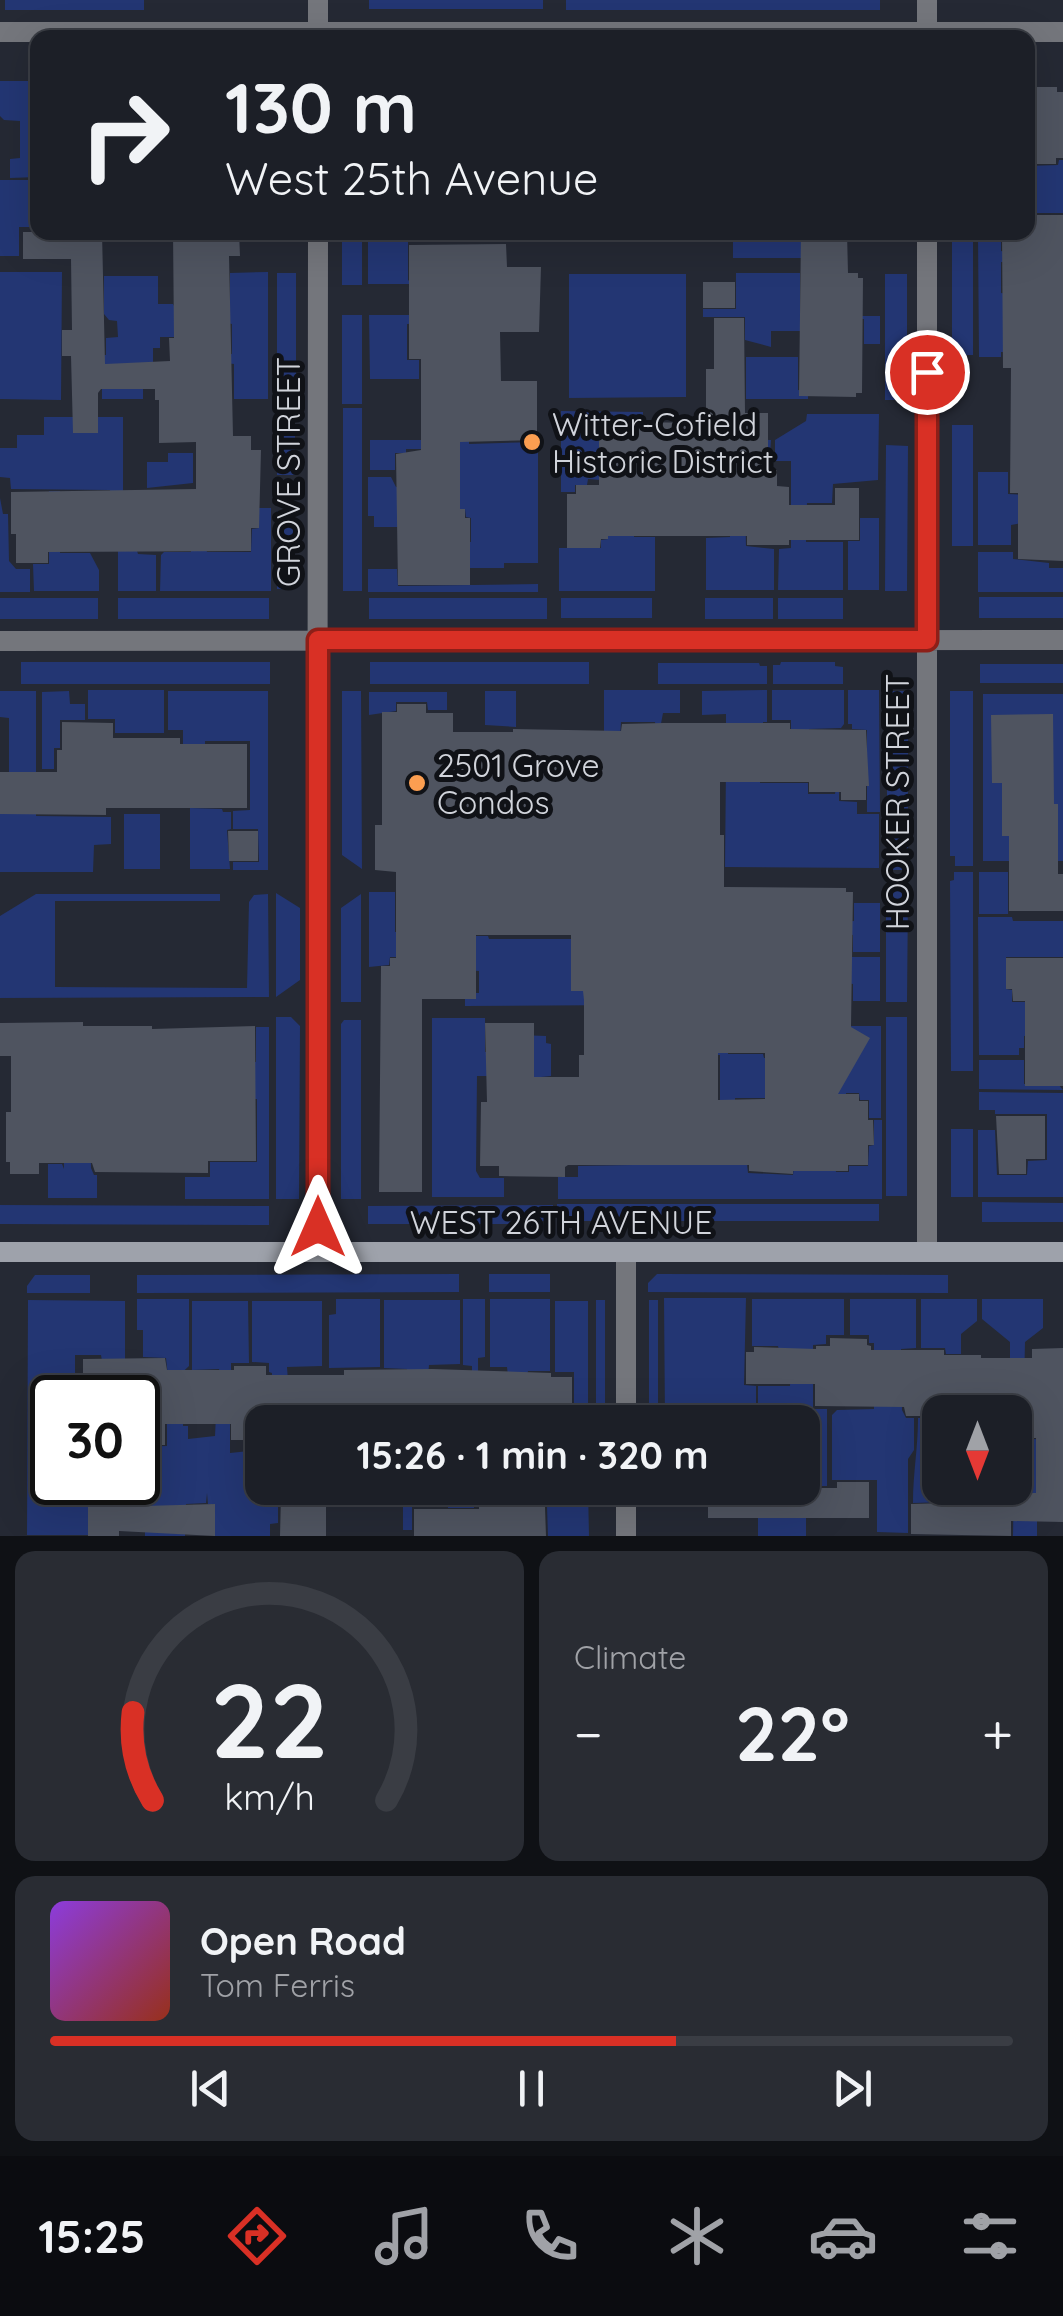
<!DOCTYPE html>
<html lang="en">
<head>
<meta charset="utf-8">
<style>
	body { margin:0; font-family:Quicksand,sans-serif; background:#292c33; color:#f1f3f6; height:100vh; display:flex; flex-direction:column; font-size:38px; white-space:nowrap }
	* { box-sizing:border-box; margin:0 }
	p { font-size:32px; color:#a0a2a7 }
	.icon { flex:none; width:55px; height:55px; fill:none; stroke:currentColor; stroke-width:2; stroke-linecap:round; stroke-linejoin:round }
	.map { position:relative; height:1536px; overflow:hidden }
	.side { display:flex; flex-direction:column; gap:15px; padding:15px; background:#0f1115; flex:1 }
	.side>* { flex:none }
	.banner { position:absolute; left:30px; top:30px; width:1005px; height:210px; border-radius:20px; box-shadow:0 10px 40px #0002,0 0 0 2px #3a3d44; background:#1c1f27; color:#f1f3f6; overflow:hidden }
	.needle { width:65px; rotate:180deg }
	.buttons { position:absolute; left:922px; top:1395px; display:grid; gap:20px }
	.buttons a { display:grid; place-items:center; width:110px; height:110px; border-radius:20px; background:#1c1f27; box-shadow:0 10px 40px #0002,0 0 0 2px #3a3d44; font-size:50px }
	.speed { position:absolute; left:30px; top:1375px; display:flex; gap:20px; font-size:50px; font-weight:700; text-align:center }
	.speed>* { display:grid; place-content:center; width:130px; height:130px; border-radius:50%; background:#1c1f27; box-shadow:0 10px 40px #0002,0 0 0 2px #3a3d44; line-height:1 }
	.speed .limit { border:5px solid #111; border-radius:15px; background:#fff; color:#111 }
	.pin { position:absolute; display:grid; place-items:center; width:85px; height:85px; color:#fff; margin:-42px; border:5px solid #fff; border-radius:50%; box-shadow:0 2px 10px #0007 }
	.me { position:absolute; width:110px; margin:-55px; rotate:0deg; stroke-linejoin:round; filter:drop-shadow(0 0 8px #0008) }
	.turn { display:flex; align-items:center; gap:35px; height:210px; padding:0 30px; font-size:45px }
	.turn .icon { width:130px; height:130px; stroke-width:2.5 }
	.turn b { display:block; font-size:70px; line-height:85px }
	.big { font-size:75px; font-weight:800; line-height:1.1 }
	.side .card { flex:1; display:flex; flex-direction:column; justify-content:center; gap:15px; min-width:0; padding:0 35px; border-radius:20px; background:#292c33 }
	.side .dial { align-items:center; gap:0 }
	.dial svg { height:260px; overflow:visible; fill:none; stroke:#3a3d44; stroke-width:7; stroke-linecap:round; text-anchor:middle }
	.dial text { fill:#f1f3f6; stroke:none }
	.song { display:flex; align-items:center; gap:30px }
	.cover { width:120px; height:120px; border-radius:15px; background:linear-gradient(135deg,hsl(270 70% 55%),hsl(10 70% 35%)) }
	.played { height:10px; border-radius:5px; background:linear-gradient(90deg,#d93025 65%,#3a3d44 65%) }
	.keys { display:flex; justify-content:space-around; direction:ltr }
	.heat { display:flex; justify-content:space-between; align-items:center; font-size:55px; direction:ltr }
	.side .tiles { flex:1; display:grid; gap:15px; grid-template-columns:1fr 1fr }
	.card:last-child { grid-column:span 2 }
	.trip { position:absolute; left:245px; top:1405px; width:575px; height:100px; border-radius:20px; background:#1c1f27; box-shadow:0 10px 40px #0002,0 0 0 2px #3a3d44; font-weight:800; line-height:100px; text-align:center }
	.tabs { display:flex; height:160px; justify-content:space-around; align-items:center; background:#0b0c10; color:#a0a2a7 }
	.tabs .icon { width:70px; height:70px }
	.tabs .current { color:#d93025 }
	.tabs b { font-size:45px; color:#f1f3f6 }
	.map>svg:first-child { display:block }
	.green { fill:#233673 }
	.building { fill:#4f5460; fill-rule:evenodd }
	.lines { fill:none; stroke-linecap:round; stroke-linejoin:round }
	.street { stroke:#74767c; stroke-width:20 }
	.secondary { stroke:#9ea2ab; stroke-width:20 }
	.route-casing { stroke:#8d1f18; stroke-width:25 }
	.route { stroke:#d93025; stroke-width:18 }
	.poi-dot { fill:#fb9e51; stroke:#101217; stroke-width:4 }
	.labels { text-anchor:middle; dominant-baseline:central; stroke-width:10; stroke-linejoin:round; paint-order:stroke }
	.poi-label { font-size:32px; fill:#d1d4db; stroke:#101217; text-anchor:start }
	.street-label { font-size:32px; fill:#d1d4db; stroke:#101217 }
</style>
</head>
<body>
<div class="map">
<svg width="1063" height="1536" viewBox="0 0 1063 1536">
	<rect width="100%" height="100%" fill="#252934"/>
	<path class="green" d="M5,0H144V10H5Z
		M369,0H543V9H369Z
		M566,0H880V10H566Z
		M0,81H37V177L10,178V159L20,158V121L4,120L0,116Z
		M1059,160H1063V213H1028V166L1058,165Z
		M0,180H37V227H19V256H0Z
		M342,233H362V285H342Z
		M368,233H408V280L413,284H368Z
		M733,233H806V258H733Z
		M952,233H973V355H952Z
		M978,237H1001V251L1008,252V262H1001V293L1009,294L1003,313V327H1009V352H1001V357H979Z
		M0,272H62L61,400L0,399Z
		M268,272V399H234V364L226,363V355L232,354V324L227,323L176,337H160V348H153V363H143V399H102V355H106V338L118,337L117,321L109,320L104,314V276H158V304H173L176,310L230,307V273Z
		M296,273V397H277V273Z
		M736,273H800V316H880V344H864V319H803L802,331H771V347L745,340V317H703V309H736Z
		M686,274V397L569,398V274Z
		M885,274H907V400H885Z
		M342,315H362V404H342Z
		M369,315H427V323L407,324V360H419V379H370Z
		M746,357H798V390L808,391V399H746Z
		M343,408H362V591H343Z
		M561,411L643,412V421L639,422V450L601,480L588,479L587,485H575V492H561Z
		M277,413H295V475H277Z
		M807,414H879L878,480L833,484L832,503H807L806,542H843V590H778L779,549L791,548V461H775V440L806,421Z
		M44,417H123V506L138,554L156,555V591H118V549L110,490L11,489L10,478L0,477V448H17V435H44Z
		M952,425H973V546H952Z
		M736,439L771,440L769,469L744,470L746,546L774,549V590H706V538L730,537V489Z
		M370,440H469V444L538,442V563H504V568H462V542H471V518L466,517L465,509H408L398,527H374V516H368V477H391L396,487L460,489V449H406V453H395V470H370Z
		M886,445L908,446L907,591H885Z
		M168,453H193V483L147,488V462H168Z
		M978,472H1008V494L1028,495L1022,523L1011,525V545H978Z
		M191,489L207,552H251L252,529L259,528V508H271V591H160L161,555L164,552H191Z
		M49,491H60V553H90L99,570V591H34L33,564H49Z
		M608,492H634V537H655V591H559V548H601V540L608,539Z
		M0,498L3,514H8L9,561L16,569H30V592H0Z
		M277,511H295V589H277Z
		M860,518H879V590H848V541H860Z
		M978,552H1013V559L1049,563V568H1063V592H978Z
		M368,569H397L398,586L538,584V592H368Z
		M979,597H1063V618H979Z
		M0,598H98V619H0Z
		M118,598H269V619H118Z
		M369,598H547V619H369Z
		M561,598H652V618H561Z
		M705,598H773V619H705Z
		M778,598H843V619H778Z
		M21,662H270V684H21Z
		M370,662H589V684H370Z
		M781,662H835V666L843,667V684H773V665H780Z
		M658,663H759L760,666H767V684H658Z
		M980,664H1063V683H980Z
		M88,690H164V733H115V719H88Z
		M604,690H680V713H663L659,734H656L655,722H621L620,738H604Z
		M767,690V722H763V728H726V714L702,715V691Z
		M772,690H844V724L841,728L809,729V781L791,734V720H772Z
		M848,690H879L880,812H867V730L852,729V724H848Z
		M0,691H36V816L111,817V844L94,845L93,872H0V814H9V718L0,717Z
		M69,691L70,704H85V720H60V748H54V769H42V692Z
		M168,691H268V870H233V862H259L258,829H233V811L250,810V741H205V776L183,762V730H168Z
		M342,691H361L362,869L342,855Z
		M485,691H516V727L485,725Z
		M887,691H908V870H887Z
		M950,691H973V866H955V856H950Z
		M369,692H447V710H428L427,702H396V711L369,715Z
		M983,694H1063V861H983Z
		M726,765H760V783H808V794H835L836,787H839V801L857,802V814H879V868L725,867Z
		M190,808L222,809L223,812H231V829L227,830L230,869H190Z
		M124,814H160V869H124Z
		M954,872H973V1071H951L950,881L954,880Z
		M979,872H1008V914H979Z
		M886,890H905L908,895L907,1002H886Z
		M369,892H395V932H423L404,957H390L389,965L369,967Z
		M276,893L300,908V980L276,997Z
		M36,894H220V901H55V987L247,988L249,902L254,895L268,894L269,997L0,998V916Z
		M361,894V1002H341V908Z
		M854,903H880V952H853V935L846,934L629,1005L465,1006V993H479V971L465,970L425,936H488L489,939H697L854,921Z
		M978,917H1012L1013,921H1063V957H1006V989L1012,990V1002H1063V1035L1024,1036V1048H1019V1055H979Z
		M851,957H880V1001H853V984L846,983Z
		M276,1017H291L300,1026L299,1199H276Z
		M886,1017H907V1196H886Z
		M432,1018H485V1052L507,1051L519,1035L546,1036V1043L551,1044V1076L541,1077V1088L512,1076H477L476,1171L480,1178H504V1197H432Z
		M344,1020H361V1199H341V1024Z
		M778,1026H881V1118H869V1100H860L859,1093H846V1098H735V1116H720V1055H716L728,1040V1054H763L764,1058H778Z
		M256,1027H269V1199H185V1177H210V1162H257V1099H246L221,1062H256Z
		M633,1058L664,1165L747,1164L748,1173L793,1175L794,1166H835L836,1172H849V1166H868L869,1146L874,1145V1120H882V1199H558V1177H578V1166L632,1165Z
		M979,1060H1024V1084H1058L1063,1090L979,1089Z
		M979,1092L1063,1093V1197H978V1130H995L997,1175H1027L1028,1161L1047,1160V1114H995V1110H979Z
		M90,1106L91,1168L94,1175H97V1198H48V1164H62L64,1169V1157Z
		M951,1129H973V1197H951Z
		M982,1202L1063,1203V1222H982Z
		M879,1204V1221H557V1204Z
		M0,1205L269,1206V1225L0,1224Z
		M553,1205V1221H525V1224H368V1206Z
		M459,1274V1292L137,1293V1275Z
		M489,1274H550V1292H489Z
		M657,1274L948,1275V1293L648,1292V1283Z
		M35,1275H90V1293H27V1286Z
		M664,1298H746L744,1385L756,1386V1422H732L731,1416H681L680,1422H665Z
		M137,1299H189V1366L169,1385L166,1358L143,1357V1330H137Z
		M336,1299H380V1367L329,1368V1315L336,1314Z
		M463,1299H485V1357L478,1358V1376H472V1366L463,1365Z
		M490,1299H550V1371H528L527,1376H508L507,1367H490Z
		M752,1299H844V1335H826V1344L813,1345V1409H827V1486H806V1536H758V1488H802V1422H758V1386H790L791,1351L779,1350L778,1346H752Z
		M850,1299H916V1348L901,1349L902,1410L906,1418H914V1450L908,1459V1533L877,1532V1480H832V1415L837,1410L874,1409V1343H869V1335H850Z
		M921,1299H977V1321L961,1334V1354H946L945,1348H921Z
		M982,1299H1043V1328L1025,1342L1024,1386L1010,1363V1342L982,1319Z
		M28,1300L125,1301V1360L102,1361L101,1355H75V1397L52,1398V1482H138V1447L167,1446V1417H183V1426H188V1439L215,1436L216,1415L230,1375V1453L258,1450L259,1443H262V1488H278V1523L270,1524V1536H215V1504H208L207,1493L206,1503L186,1504L185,1536H145V1502H121L120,1497L89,1496L88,1535H27Z
		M384,1300H460V1364L429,1365L428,1377L407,1382V1369L384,1368Z
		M596,1300H605V1422H596Z
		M649,1300H658V1422H649Z
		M192,1301H248L249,1363H231V1373H220L219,1369L192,1370Z
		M252,1301H322V1366L287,1367L291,1422H272V1373L269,1372V1363L252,1362Z
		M555,1301H588V1422H574V1372H555Z
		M1012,1389H1030V1439L1062,1440L1037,1457V1536H1013L1015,1412H1012Z
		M918,1418H940V1488H981L982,1501L913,1503C913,1473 918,1448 918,1418Z
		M375,1488H444V1506H412V1530H403V1506L375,1505Z
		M448,1488H588L589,1536H548L547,1506L511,1505V1492H478L474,1494V1508H448Z"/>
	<path class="building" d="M1028,87H1057V92H1063V158H1056V164H1028Z
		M1028,215H1063V561L1018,559V493H1010L1011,368H1003L1002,232H1028Z
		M23,232H102L105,364L170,361L169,338H174L173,232H239L240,256H229L233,436H251V450H261L259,528H251V551L48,552V563H16V534H11V492L196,489V442L159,443V400H155V389H101L98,393V433H73L71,356H62V330H72L71,259H23Z
		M801,232H847L848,273H858V278H863L862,393H856V397L799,396Z
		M506,244L507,267H541L539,332H500L501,381H537V440L460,442V509H465V518H470V585H398L396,454L421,450V359H409V245Z
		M703,282H735V308H703Z
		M714,318H744L745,413H768V470H777V486L789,487V505H835V488H859V540H789V545H747V536H608V539H601L600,548H567V494H576V485H599V418H630V422L706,423V369H714Z
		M397,704H426V713H453V732H513V729L621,731L622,724L663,723H790V729L866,730L869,786H866V800H841V792H809V782H720V835H724V887L846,888V892H853L851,1027L870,1038L838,1094H859V1101H868V1120H873L874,1145H868V1165H848V1171H793V1174L749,1171V1165H568L565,1167V1177L499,1176V1166H480L481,1102H487L485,1023H534V1077H579V1055H584V1000L583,991H571V935H476V999H422V1192H379L381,966H390V958H396V872L375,870V825H382V712H397ZM718,1053H765V1099L718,1100Z
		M1053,714L1054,804H1058V874H1063V911H1009V836H1002V783H992L991,715Z
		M62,722L113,723V738H180V744H247V808H106V815L0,814V772H57V750H62Z
		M228,831H258V861H229Z
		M1006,958H1063V1086H1025V1001H1013L1012,989H1006Z
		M83,1022V1026H152V1029L255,1026L256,1161H208V1173L95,1172L92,1163H39V1174H10V1162H6V1112H11V1056H0V1023Z
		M996,1116H1045V1159H1026V1174H999Z
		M830,1338L867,1339V1345L871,1346V1350H944V1355H981V1358H1032V1349L1063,1348V1522L1011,1521V1536L911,1534V1504L982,1502V1493H1036V1438H1033L1032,1412H939V1416H906L904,1407L815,1406V1384H746V1352H754V1347L816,1349V1346H830Z
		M165,1358L167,1370H234V1366H266V1375H344V1370L432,1369L551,1373V1377H572V1422H262V1440H231V1424H165V1445H138V1398H83V1359Z
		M837,1482H869V1518H708V1488H837Z
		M285,1488L322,1489V1496H326V1536H280L281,1495H285Z
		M479,1494H509V1507H545L546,1536H414V1509H479Z
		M88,1498H119V1503L143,1506L215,1504V1536L119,1531V1536H88Z"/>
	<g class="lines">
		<path class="street" d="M318,0V38
			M927,0V38
			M0,32H1063
			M927,232V1252
			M0,641L1063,640
			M317,1252L318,232
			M626,1252V1422
			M626,1488V1536"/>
		<path class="secondary" d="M0,1252H1063"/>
	</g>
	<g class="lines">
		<defs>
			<path id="route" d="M318,1227V640H927V372"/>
		</defs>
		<use href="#route" class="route-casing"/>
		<use href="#route" class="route"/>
	</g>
	<g class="poi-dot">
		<circle cx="532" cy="442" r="10"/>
		<circle cx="417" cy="783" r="10"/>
	</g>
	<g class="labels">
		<g class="poi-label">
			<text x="552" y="424">Witter-Cofield<tspan x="552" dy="37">Historic District</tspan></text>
			<text x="437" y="765">2501 Grove<tspan x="437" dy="37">Condos</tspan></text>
		</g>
		<g class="street-label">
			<text transform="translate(288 472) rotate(-90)">GROVE STREET</text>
			<text transform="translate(897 802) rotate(-90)">HOOKER STREET</text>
			<text x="561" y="1222">WEST 26TH AVENUE</text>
		</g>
	</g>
</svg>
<div class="buttons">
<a><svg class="needle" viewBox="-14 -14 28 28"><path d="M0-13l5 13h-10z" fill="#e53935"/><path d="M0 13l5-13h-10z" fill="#a0a2a7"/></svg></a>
</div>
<div class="speed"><div class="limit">30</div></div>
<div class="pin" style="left:927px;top:372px;background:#d93025"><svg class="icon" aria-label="arrive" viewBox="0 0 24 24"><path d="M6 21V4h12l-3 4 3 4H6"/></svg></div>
<svg class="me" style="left:318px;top:1227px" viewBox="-20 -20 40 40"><path d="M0-17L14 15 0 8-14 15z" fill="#d93025" stroke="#fff" stroke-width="4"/></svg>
<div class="trip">15:26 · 1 min · 320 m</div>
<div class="banner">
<div class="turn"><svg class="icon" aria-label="right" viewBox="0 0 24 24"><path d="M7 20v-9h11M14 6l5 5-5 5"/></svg><div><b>130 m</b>West 25th Avenue</div></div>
</div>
</div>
<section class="side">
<div class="tiles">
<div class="card dial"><svg viewBox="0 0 100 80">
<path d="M14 69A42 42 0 1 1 86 69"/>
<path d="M14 69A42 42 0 0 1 8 42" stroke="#d93025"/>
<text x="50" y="56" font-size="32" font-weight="700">22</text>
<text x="50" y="72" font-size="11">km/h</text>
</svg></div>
<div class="card"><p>Climate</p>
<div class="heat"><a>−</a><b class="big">22°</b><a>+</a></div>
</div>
<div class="card">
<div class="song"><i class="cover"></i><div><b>Open Road</b><p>Tom Ferris</p></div></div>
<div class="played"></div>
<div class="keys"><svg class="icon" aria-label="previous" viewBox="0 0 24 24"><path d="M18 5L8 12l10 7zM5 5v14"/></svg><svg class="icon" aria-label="pause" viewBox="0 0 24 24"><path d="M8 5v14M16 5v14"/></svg><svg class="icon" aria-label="next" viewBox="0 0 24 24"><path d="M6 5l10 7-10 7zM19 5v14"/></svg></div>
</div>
</div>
</section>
<nav class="tabs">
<b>15:25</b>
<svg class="icon current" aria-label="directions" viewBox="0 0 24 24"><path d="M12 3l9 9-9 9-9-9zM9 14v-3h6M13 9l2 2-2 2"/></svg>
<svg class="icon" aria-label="music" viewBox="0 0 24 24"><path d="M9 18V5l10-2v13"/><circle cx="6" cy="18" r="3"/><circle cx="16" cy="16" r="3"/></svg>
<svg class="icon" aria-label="phone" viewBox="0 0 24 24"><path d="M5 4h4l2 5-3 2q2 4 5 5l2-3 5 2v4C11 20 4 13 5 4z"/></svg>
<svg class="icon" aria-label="climate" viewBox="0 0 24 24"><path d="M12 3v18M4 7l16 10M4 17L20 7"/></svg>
<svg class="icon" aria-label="car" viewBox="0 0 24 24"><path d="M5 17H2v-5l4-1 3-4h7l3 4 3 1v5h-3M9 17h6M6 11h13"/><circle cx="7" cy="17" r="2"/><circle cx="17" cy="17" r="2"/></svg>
<svg class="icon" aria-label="filters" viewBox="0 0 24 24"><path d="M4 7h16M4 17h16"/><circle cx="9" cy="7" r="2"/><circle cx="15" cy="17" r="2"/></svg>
</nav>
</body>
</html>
